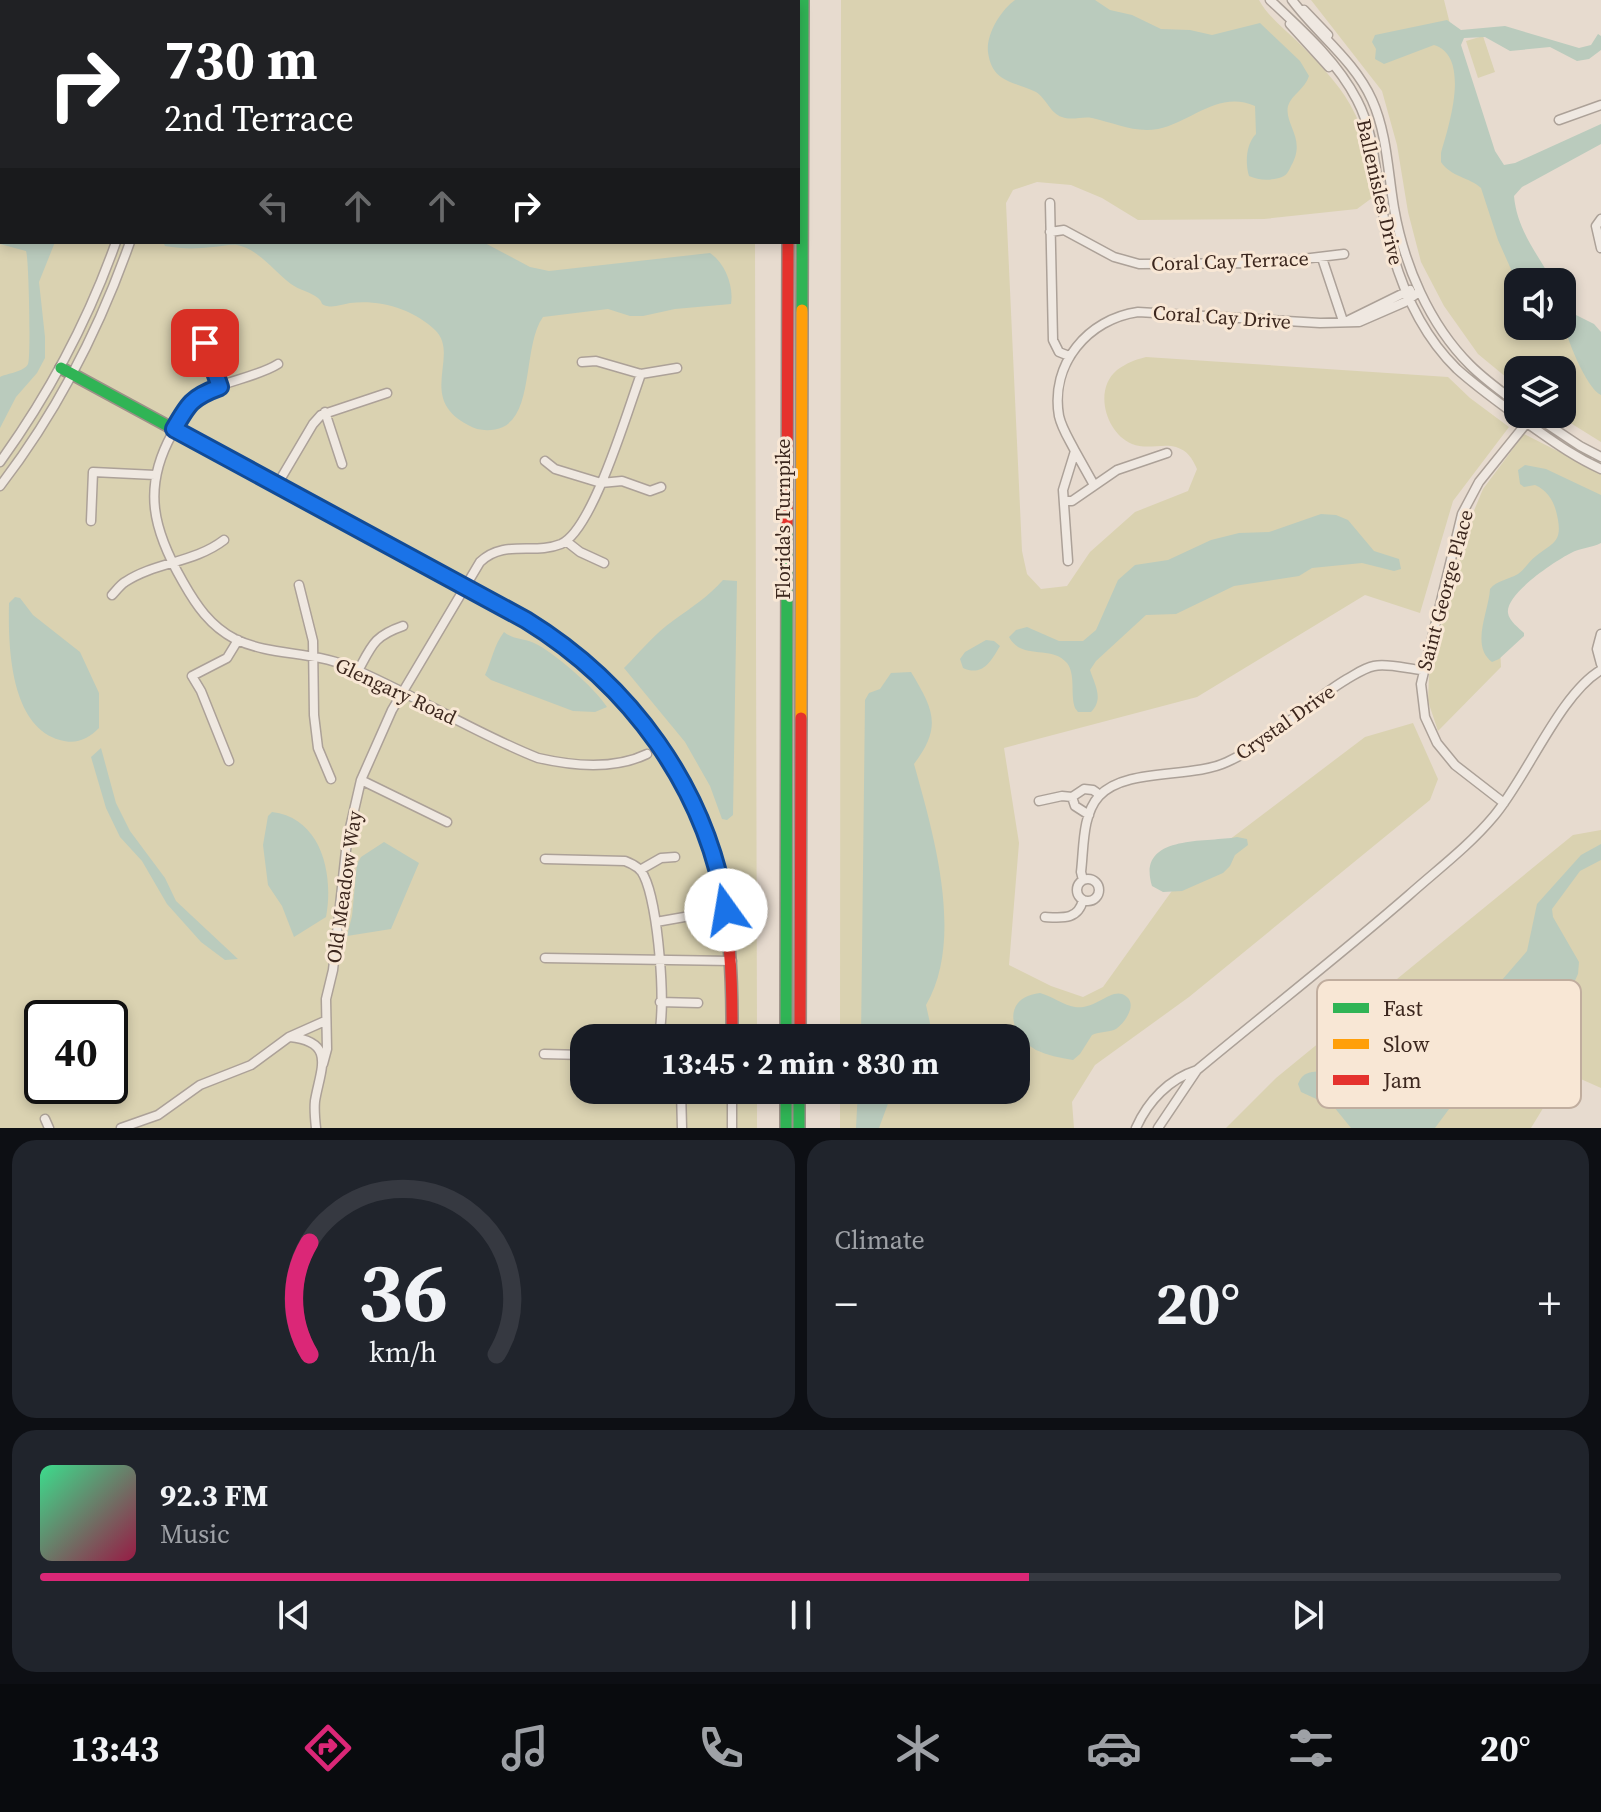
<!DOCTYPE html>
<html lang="en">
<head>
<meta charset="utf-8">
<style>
	body { margin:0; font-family:"Source Serif 4",serif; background:#20242c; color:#f1f3f6; height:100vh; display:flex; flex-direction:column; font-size:30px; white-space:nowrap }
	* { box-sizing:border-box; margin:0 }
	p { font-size:26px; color:#9ea1a6 }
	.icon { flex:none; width:44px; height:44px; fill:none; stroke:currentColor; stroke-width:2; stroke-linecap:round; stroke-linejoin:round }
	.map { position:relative; height:1128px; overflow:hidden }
	.details { display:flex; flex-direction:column; gap:12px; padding:12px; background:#0d0f14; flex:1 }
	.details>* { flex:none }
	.top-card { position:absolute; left:0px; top:0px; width:800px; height:244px; box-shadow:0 4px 12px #0003; background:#202124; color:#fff; overflow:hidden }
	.tools { position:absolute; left:1504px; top:268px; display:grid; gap:16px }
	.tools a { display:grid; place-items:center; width:72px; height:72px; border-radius:16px; background:#171b24; box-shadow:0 4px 12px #0003; font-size:40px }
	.speed { position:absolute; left:24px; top:1000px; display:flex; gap:16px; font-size:40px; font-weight:700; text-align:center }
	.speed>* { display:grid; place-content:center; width:104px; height:104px; border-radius:50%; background:#171b24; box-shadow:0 4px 12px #0003; line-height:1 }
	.speed .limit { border:4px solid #111; border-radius:12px; background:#fff; color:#111 }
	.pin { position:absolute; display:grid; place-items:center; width:68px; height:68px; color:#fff; margin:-34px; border-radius:16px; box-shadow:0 4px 12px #0006 }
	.me { position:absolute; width:88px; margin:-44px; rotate:347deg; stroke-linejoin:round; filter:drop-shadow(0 0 6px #0008) }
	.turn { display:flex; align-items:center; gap:28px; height:168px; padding:0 32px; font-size:36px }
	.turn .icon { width:104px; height:104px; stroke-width:2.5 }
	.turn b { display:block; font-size:56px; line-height:68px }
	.lanes { display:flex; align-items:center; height:76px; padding:0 32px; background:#0003; justify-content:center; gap:40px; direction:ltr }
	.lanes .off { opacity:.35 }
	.big { font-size:60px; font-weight:700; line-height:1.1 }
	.details .widget { flex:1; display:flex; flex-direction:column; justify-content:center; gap:12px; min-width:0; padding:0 28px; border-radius:24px; background:#20242c }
	.details .dial { align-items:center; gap:0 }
	.dial svg { height:208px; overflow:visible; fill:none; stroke:#363941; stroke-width:7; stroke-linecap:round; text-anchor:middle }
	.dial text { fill:#f1f3f6; stroke:none }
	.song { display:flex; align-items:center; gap:24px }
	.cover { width:96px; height:96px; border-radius:12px; background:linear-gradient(135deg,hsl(150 70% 55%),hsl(340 70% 35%)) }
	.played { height:8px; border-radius:4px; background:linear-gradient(90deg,#db2777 65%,#363941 65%) }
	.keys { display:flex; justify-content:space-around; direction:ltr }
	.heat { display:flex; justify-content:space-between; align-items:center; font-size:44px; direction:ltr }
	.details .tiles { flex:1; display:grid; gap:12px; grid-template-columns:1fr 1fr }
	.widget:last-child { grid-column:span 2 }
	.trip { position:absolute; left:570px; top:1024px; width:460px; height:80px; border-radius:24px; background:#171b24; box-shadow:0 4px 12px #0003; font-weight:700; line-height:80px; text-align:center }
	.tabs { display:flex; height:128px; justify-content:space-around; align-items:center; background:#090b0e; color:#9ea1a6 }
	.tabs .icon { width:56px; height:56px }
	.tabs .current { color:#db2777 }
	.tabs b { font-size:36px; color:#f1f3f6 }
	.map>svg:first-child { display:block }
	.green { fill:#dad2b1; fill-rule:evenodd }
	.water { fill:#bacbbd }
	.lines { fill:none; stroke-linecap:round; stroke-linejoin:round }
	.street-casing { stroke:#aca198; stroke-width:11 }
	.fast-casing { stroke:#9c9088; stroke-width:14 }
	.slow-casing { stroke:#9c9088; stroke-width:14 }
	.jam-casing { stroke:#9c9088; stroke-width:14 }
	.street { stroke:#efe8e1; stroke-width:8 }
	.fast { stroke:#30b455; stroke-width:11 }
	.slow { stroke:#ff9f0a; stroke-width:11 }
	.jam { stroke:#e5322d; stroke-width:11 }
	.route-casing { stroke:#114b97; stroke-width:20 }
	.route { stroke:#1a73e8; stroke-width:14 }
	.labels { text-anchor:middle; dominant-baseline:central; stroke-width:6; stroke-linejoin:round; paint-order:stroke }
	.street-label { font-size:20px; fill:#3c271e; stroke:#f8e7d5 }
	.key { fill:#f8e7d5; stroke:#c0ad9e; stroke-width:2 }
	.key-label { font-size:22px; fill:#3c271e }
</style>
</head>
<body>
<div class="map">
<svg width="1601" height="1128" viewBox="0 0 1601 1128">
	<rect width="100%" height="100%" fill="#e7dbcf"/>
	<path class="green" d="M0,0H754L2,2V242H755L757,1038H584V1090H757V1128H0ZM42,1018H110V1086H42Z
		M841,0H1259C1268,17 1287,31 1301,45C1355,100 1364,119 1376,195L1357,209L1264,219L1138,220L1102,198L1071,185L1037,182L1013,190L1006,203L1022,551L1027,574L1041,589L1067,586L1090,552L1135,512L1188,491L1197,469C1192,458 1188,451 1176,447C1163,443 1147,450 1132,444C1106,433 1093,390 1117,370C1127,363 1134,360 1146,357L1448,377L1470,398L1509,427L1453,501L1420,613L1365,595L1197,697L1004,748L1019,843L1009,965L1051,986L1083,997L1103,987L1184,874L1365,737L1413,723L1438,779L1430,800L1189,997L1095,1065L1072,1102L1074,1128H840V1090H1016V1038H840Z
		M1311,0H1444L1482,152L1518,282V326H1562V314L1601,365V442L1556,414H1562V370H1518V387L1478,354L1444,306L1421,262L1408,212L1397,145L1382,91Z
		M1483,36L1495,72L1478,78L1466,41Z
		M1524,434L1601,473V532L1509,589L1499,627L1501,667L1438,731L1428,701L1429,675L1463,537L1483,489Z
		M1601,830V1088L1565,1072L1531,1128H1226L1276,1078L1573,835Z"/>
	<path class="water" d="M1015,0H1095L1110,10L1132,15L1161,29L1190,30L1212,35L1260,23L1300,61L1309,76C1305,89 1292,94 1288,106C1284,125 1307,139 1291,166C1288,173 1286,176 1279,178C1268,181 1258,180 1249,176C1245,163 1246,144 1256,134L1255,106C1218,90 1192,122 1158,129C1134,133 1115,123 1092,118C1082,116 1072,121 1062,117C1050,113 1046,98 1036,92C1015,81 992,84 988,52C986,34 1001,10 1015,0Z
		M1447,20L1461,30L1505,26L1579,48L1591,45L1598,34L1601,36V50L1589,59L1577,61L1550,47L1510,51L1485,37L1464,38L1461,45L1495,151L1504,165L1515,163L1601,124V144L1522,187L1514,196C1517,230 1537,253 1553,282H1518V285L1498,240L1481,188C1469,177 1451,177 1441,162V153C1448,128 1472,57 1434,45L1384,64L1375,59L1376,49L1372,42L1375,35Z
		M0,183L2,242H55L39,282L45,337V358L37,373L16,397L0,428V377C8,373 24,372 28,364C31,359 29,258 26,251L0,244Z
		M163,242H483L530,267L549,271L710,253C725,263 734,286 731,304L675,309L643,316H630L608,309L543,317C523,345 534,412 503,427C491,432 478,431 468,425C416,398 461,355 435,330C414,309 379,299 350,303C343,304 334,308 327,306C319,304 324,303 318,298C311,292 299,290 291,284C276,273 257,248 237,245C230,244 220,247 213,247C196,249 182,249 165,246Z
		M1562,292L1569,302L1572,313L1594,324L1601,332V395C1586,388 1565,335 1562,317C1561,310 1562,300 1562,292Z
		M1525,465L1546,469L1601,495V543C1591,548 1580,548 1571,553C1555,561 1505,594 1508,613C1509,621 1519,628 1524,633V636L1499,659L1492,662C1470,646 1489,611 1490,589C1497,580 1508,580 1518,574C1525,569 1529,561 1536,556C1554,542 1563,542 1557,515C1554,501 1548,491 1535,485L1524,487L1520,484L1518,470Z
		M1321,514L1336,515L1348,520L1374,551L1399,559L1401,569L1394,571L1362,563L1312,568L1299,576L1234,586L1176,614L1146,615L1096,661L1090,670C1095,685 1104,699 1091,712H1078L1075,708C1070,694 1076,675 1067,663C1052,644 1022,661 1009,637L1016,630L1027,627L1059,641H1083L1096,630L1118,580L1135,565L1168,560L1211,540L1239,533L1269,532Z
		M723,580L737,581L733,815L727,820L722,819L710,786L685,742L624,668C640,652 655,633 674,620C692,607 708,597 723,580Z
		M15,597L20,598L33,615L80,652L99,693V728C88,739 76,745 60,740C10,726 8,646 9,603Z
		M504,632C514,640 523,638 534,643C554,652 596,689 607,707L595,712L573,711L491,680L485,675C492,660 494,645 504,632Z
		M986,640L994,641L1000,646C991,661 983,677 963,668L960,659L965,652Z
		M911,672C934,710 942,727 914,764C933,832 965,939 926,1005L930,1023L928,1038H861L865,700L869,693L880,689L891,673Z
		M101,748L116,803L130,831L165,878L176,901L238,959L225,960L201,942L167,904L142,861L120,837L106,808L91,757Z
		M272,812C322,818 334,875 326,917L294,937L282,906L268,885L263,845L268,816Z
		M1237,837L1247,839L1248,845L1235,855L1230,866L1223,873L1182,891L1163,892L1152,886C1136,834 1205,843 1237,837Z
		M384,842L419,863L391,929L347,936L352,916L357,864L361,857Z
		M1601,844V860L1580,871L1552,909L1553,917L1579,962L1578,974L1571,989L1544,1011L1509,1060L1477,1095L1449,1109L1435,1128H1351L1334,1107L1301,1092L1298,1084C1301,1077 1303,1074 1312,1072C1349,1066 1350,1096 1376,1099L1423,1071L1472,1029L1495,988L1527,951L1537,904L1581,855Z
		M1040,993C1052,996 1063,1005 1075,1007C1094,1010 1109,990 1122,994C1140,1001 1126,1022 1116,1029C1108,1033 1100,1031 1092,1035L1080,1054L1073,1060C1060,1058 1047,1055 1036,1050C1008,1035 1002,997 1040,993Z
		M858,1090H893L879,1128H856Z"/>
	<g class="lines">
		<defs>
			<path id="street" d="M182,0L183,2
				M1270,0C1302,30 1337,61 1357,100C1376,136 1375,179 1384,218C1395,273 1416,329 1457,369C1478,388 1501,404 1524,421C1550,439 1572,456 1601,469
				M1292,0C1317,34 1354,60 1372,100C1387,133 1388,173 1394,208C1404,265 1429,324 1470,365C1485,380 1502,392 1518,404
				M159,2L160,0
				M561,2L563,0
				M578,2L580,0
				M1304,10L1328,35
				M1290,24L1329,67
				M1559,120L1601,105
				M1050,203L1053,340L1059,352L1069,356
				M1601,219L1596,226L1601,248
				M1050,232L1064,230L1114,257L1139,264L1269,263L1344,254
				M1322,258L1343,321
				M197,321L220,387
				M1347,321L1410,290
				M582,362L596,361L641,374L677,368
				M278,364C255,379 206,384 190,402C182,411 177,423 172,434C142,488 153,530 183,582C196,605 210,626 235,639C270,656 311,651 347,666C412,693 472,732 538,758C573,766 614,770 647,754
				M325,412L342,464
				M1532,414L1580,446L1601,457
				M1075,451L1094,485
				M545,461L555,469L601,483L622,481L650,491L661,487
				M0,462C49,394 88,321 116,242
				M277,485L313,424L321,415L387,393
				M0,486C57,412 99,330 130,242
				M1064,501H1072L1117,470L1167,453
				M91,521L93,472L155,475
				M566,541L580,552L604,563
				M1068,561L1063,490L1075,451C1069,439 1062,429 1059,416C1050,364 1088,319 1138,312L1320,323L1359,322L1405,302L1419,292
				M299,585L313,641L314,715L318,748L331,779
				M112,595C116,591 120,585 125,582C155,562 194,563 224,540
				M1601,634L1597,649L1601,664
				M358,671C372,645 374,636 403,626
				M229,761L201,691L192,676L227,658L238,640
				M361,780L447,822
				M1039,801L1062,796L1072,797
				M1504,803L1455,765L1437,743L1425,717L1421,684L1462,514L1479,482L1533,415
				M1089,815L1075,806L1072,797L1084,789L1093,790L1100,795
				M545,859L625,861C633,864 641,868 644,876C658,904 667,1009 658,1038
				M640,870L661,858L675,857
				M1077 890a11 11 0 1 1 22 0a11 11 0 1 1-22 0Z
				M1083,880L1081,872C1084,847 1082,815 1099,796C1126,767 1191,779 1227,762C1271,742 1305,704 1347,679C1356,674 1364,668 1374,666C1388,663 1408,669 1422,670
				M1045,917C1063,918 1078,920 1083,900
				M656,922L690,916
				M545,958L732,961
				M660,1002L698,1003
				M290,1037C337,1042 320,1070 315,1101C314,1110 315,1119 316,1128
				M544,1054L584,1055
				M323,1064L327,1049L326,999L333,970L347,841L361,780L392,710L480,562C504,539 534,555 561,544C593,530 628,409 641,374
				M681,1090L682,1128
				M45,1119L49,1128
				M121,1128L158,1115L200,1085L251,1065L289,1037L325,1021
				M732,1128V1090
				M1136,1128C1148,1101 1169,1079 1197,1070C1268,1011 1340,955 1409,895C1437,870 1469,846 1494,816C1527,777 1560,694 1601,670
				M1158,1128L1197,1070"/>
			<path id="fast" d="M802,310L803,0
				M61,368L526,620C571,651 612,684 645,727
				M786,1038L787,525
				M786,1090V1128
				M799,1090V1128"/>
			<path id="slow" d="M801,718L802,310"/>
			<path id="jam" d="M787,0V2
				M787,525L788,242
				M645,727C721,829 733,915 732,1038
				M800,1038L801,718"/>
		</defs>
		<use href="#street" class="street-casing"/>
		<use href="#fast" class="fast-casing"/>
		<use href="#slow" class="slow-casing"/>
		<use href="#jam" class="jam-casing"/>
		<use href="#street" class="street"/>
		<use href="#fast" class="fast"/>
		<use href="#slow" class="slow"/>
		<use href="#jam" class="jam"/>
	</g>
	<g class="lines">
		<defs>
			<path id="route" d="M205,343L220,387C192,397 188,404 174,429L526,620C630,684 706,787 726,910"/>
		</defs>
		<use href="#route" class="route-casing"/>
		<use href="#route" class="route"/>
	</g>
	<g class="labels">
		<g class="street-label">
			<text transform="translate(1380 192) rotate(77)">Ballenisles Drive</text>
			<text transform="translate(1230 261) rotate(-2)">Coral Cay Terrace</text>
			<text transform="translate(1222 317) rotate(4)">Coral Cay Drive</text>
			<text transform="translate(783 519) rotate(-90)">Florida's Turnpike</text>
			<text transform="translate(1445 590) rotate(-75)">Saint George Place</text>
			<text transform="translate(396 691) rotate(25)">Glengary Road</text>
			<text transform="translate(1285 722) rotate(-35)">Crystal Drive</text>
			<text transform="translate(344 887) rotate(-82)">Old Meadow Way</text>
		</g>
	</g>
	<rect x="1317" y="980" width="264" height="128" rx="12" class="key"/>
	<rect x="1333" y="1003" width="36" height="10" fill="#30b455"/>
	<rect x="1333" y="1039" width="36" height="10" fill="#ff9f0a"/>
	<rect x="1333" y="1075" width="36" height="10" fill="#e5322d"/>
	<g class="key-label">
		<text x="1383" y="1016">Fast</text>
		<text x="1383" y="1052">Slow</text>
		<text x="1383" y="1088">Jam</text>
	</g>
</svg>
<div class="tools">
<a><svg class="icon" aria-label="sound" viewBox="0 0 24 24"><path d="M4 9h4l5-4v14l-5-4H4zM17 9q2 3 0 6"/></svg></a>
<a><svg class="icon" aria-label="layers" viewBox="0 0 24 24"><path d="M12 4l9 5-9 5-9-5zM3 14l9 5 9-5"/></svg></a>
</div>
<div class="speed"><div class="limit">40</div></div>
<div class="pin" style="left:205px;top:343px;background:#d93025"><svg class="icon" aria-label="arrive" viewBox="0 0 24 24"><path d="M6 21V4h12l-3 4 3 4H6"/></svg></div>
<svg class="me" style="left:726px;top:910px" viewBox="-20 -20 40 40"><circle r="19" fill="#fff"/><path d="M0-13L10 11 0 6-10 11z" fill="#1a73e8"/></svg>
<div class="trip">13:45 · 2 min · 830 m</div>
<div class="top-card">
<div class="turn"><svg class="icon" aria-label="right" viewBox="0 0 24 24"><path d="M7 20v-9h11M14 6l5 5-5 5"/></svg><div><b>730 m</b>2nd Terrace</div></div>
<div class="lanes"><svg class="icon off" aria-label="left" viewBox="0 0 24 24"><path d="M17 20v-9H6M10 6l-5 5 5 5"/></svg><svg class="icon off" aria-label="ahead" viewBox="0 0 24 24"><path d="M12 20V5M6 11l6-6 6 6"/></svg><svg class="icon off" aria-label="ahead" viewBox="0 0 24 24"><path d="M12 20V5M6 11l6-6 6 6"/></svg><svg class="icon" aria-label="right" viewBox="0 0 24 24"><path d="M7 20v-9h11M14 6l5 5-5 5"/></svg></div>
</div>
</div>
<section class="details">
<div class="tiles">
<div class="widget dial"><svg viewBox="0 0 100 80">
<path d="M14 69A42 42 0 1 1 86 69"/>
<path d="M14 69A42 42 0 0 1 14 26" stroke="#db2777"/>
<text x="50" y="56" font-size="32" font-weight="700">36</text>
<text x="50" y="72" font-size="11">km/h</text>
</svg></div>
<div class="widget"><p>Climate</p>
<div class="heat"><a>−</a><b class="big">20°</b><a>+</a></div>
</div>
<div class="widget">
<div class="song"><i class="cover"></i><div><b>92.3 FM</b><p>Music</p></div></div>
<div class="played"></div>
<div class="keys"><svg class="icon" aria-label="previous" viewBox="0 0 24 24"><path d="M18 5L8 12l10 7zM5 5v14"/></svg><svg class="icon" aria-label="pause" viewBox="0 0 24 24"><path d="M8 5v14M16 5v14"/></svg><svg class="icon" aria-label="next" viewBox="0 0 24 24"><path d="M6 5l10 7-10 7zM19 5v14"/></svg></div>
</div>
</div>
</section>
<nav class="tabs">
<b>13:43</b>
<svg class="icon current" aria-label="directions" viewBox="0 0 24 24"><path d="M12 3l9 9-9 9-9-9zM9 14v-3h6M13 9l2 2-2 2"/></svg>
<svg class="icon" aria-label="music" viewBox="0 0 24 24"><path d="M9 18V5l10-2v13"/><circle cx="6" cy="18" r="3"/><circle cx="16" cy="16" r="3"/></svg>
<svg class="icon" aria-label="phone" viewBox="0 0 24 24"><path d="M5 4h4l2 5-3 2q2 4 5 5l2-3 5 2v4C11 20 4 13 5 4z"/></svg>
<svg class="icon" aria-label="climate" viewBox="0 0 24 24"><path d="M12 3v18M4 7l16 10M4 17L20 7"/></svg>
<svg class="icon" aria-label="car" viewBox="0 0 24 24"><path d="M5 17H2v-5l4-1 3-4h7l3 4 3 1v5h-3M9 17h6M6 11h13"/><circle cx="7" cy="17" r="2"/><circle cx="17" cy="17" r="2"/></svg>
<svg class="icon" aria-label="filters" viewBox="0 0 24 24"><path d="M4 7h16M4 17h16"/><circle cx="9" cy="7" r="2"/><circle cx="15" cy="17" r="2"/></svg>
<b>20°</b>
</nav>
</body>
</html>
